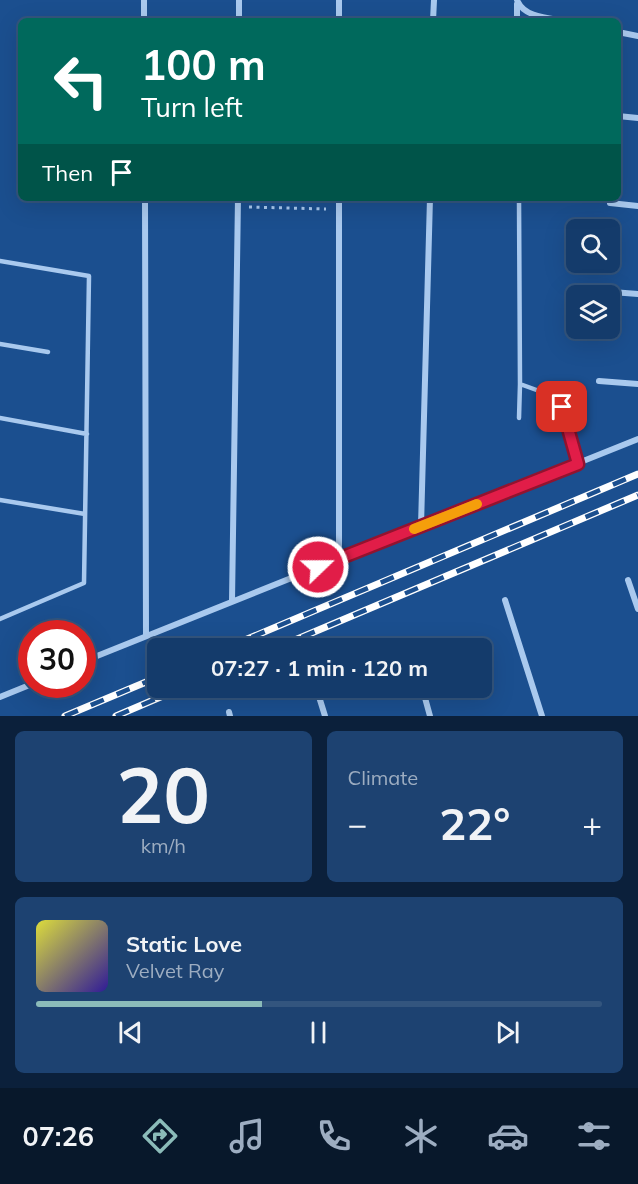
<!DOCTYPE html>
<html lang="en">
<head>
<meta charset="utf-8">
<style>
	body { margin:0; font-family:Mulish,sans-serif; background:#1d4271; color:#f1f3f6; height:100vh; display:flex; flex-direction:column; font-size:22px; white-space:nowrap }
	* { box-sizing:border-box; margin:0 }
	p { font-size:20px; color:#9dadc1 }
	.icon { flex:none; width:33px; height:33px; fill:none; stroke:currentColor; stroke-width:2; stroke-linecap:round; stroke-linejoin:round }
	.map { position:relative; height:716px; overflow:hidden }
	.side { display:flex; flex-direction:column; gap:15px; padding:15px; background:#0b203b; flex:1 }
	.side>* { flex:none }
	.hud { position:absolute; left:18px; top:18px; width:603px; height:183px; border-radius:9px; box-shadow:0 6px 24px #0002,0 0 0 2px #33557e; background:#00695c; color:#fff; overflow:hidden }
	.buttons { position:absolute; left:566px; top:219px; display:grid; gap:12px }
	.buttons a { display:grid; place-items:center; width:54px; height:54px; border-radius:9px; background:#143b6b; box-shadow:0 6px 24px #0002,0 0 0 2px #33557e; font-size:30px }
	.speed { position:absolute; left:18px; top:620px; display:flex; gap:12px; font-size:30px; font-weight:700; text-align:center }
	.speed>* { display:grid; place-content:center; width:78px; height:78px; border-radius:50%; background:#143b6b; box-shadow:0 6px 24px #0002,0 0 0 2px #33557e; line-height:1 }
	.speed .limit { border:9px solid #d22; background:#fff; color:#111 }
	.pin { position:absolute; display:grid; place-items:center; width:51px; height:51px; color:#fff; margin:-26px; border-radius:12px; box-shadow:0 3px 9px #0006 }
	.me { position:absolute; width:66px; margin:-33px; rotate:68deg; stroke-linejoin:round; filter:drop-shadow(0 0 4px #0008) }
	.turn { display:flex; align-items:center; gap:21px; height:126px; padding:0 24px; font-size:27px }
	.turn .icon { width:78px; height:78px; stroke-width:2.5 }
	.turn b { display:block; font-size:42px; line-height:51px }
	.then { display:flex; align-items:center; height:57px; padding:0 24px; background:#0003; gap:12px; font-size:22px }
	.big { font-size:45px; font-weight:700; line-height:1.1 }
	.side .widget { flex:1; display:flex; flex-direction:column; justify-content:center; gap:9px; min-width:0; padding:0 21px; border-radius:9px; background:#1d4271 }
	.side .dial { align-items:center; gap:0 }
	.dial b { font-size:78px; line-height:1 }
	.song { display:flex; align-items:center; gap:18px }
	.cover { width:72px; height:72px; border-radius:9px; background:linear-gradient(135deg,hsl(60 70% 55%),hsl(250 70% 35%)) }
	.played { height:6px; border-radius:3px; background:linear-gradient(90deg,#8bbbb9 40%,#33557e 40%) }
	.keys { display:flex; justify-content:space-around; direction:ltr }
	.heat { display:flex; justify-content:space-between; align-items:center; font-size:33px; direction:ltr }
	.side .tiles { flex:1; display:grid; gap:15px; grid-template-columns:1fr 1fr }
	.widget:last-child { grid-column:span 2 }
	.trip { position:absolute; left:147px; top:638px; width:345px; height:60px; border-radius:9px; background:#143b6b; box-shadow:0 6px 24px #0002,0 0 0 2px #33557e; font-weight:700; line-height:60px; text-align:center }
	.tab-bar { display:flex; height:96px; justify-content:space-around; align-items:center; background:#08182b; color:#9dadc1 }
	.tab-bar .icon { width:42px; height:42px }
	.tab-bar .active { color:#8bbbb9 }
	.tab-bar b { font-size:27px; color:#f1f3f6 }
	.map>svg:first-child { display:block }
	.lines { fill:none; stroke-linecap:round; stroke-linejoin:round }
	.path { stroke:#a9c9ee; stroke-width:3; stroke-dasharray:3 4.5; stroke-linecap:butt }
	.service { stroke:#a9c9ee; stroke-width:4.5 }
	.minor { stroke:#a9c9ee; stroke-width:6 }
	.rail-casing { stroke:#fff; stroke-width:7 }
	.rail { stroke:#1b4f8f; stroke-width:4.5; stroke-dasharray:14; stroke-linecap:butt }
	.route-casing { stroke:#92132f; stroke-width:15 }
	.route { stroke:#e11d48; stroke-width:10 }
	.slow { stroke:#f59e0b; stroke-width:10 }
</style>
</head>
<body>
<div class="map">
<svg width="638" height="716" viewBox="0 0 638 716">
	<rect width="100%" height="100%" fill="#1b4f8f"/>
	<g class="lines">
		<path class="path" d="M249,207L326,209"/>
		<path class="service" d="M519,198L520,384L542,392L562,407L578,463
			M0,261L89,276L84,583L0,619
			M0,344L48,352
			M0,418L87,434
			M519,418L520,384
			M0,500L85,514"/>
		<path class="minor" d="M144,0V21
			M339,0V21
			M517,0C524,18 549,18 566,21
			M239,21V0
			M433,21L434,0
			M517,21V4
			M618,32L638,36
			M618,116L638,118
			M145,198L146,635
			M339,198V558
			M610,203L638,206
			M599,291L638,294
			M599,381L638,384
			M421,526L430,198
			M628,580L638,609
			M505,600L542,716
			M232,601L238,198
			M409,643L411,648
			M82,662L638,439
			M316,687L325,716
			M422,687L430,716
			M0,697L32,684
			M229,712L230,716"/>
		<defs>
			<path id="rail" d="M226,648L638,474
				M276,648L638,495
				M65,716L158,677
				M116,716L184,687"/>
		</defs>
		<use href="#rail" class="rail-casing"/>
		<use href="#rail" class="rail"/>
	</g>
	<g class="lines">
		<defs>
			<path id="route" d="M318,567L578,464L562,407"/>
		</defs>
		<use href="#route" class="route-casing"/>
		<use href="#route" class="route"/>
		<path class="slow" d="M414,529L477,504"/>
	</g>
</svg>
<div class="buttons">
<a><svg class="icon" aria-label="search" viewBox="0 0 24 24"><circle cx="10" cy="10" r="6"/><path d="M15 15l6 6"/></svg></a>
<a><svg class="icon" aria-label="layers" viewBox="0 0 24 24"><path d="M12 4l9 5-9 5-9-5zM3 14l9 5 9-5"/></svg></a>
</div>
<div class="speed"><div class="limit">30</div></div>
<div class="pin" style="left:562px;top:407px;background:#d93025"><svg class="icon" aria-label="arrive" viewBox="0 0 24 24"><path d="M6 21V4h12l-3 4 3 4H6"/></svg></div>
<svg class="me" style="left:318px;top:567px" viewBox="-20 -20 40 40"><circle r="17" fill="#e11d48" stroke="#fff" stroke-width="3"/><path d="M0-11L8 9 0 5-8 9z" fill="#fff"/></svg>
<div class="trip">07:27 · 1 min · 120 m</div>
<div class="hud">
<div class="turn"><svg class="icon" aria-label="left" viewBox="0 0 24 24"><path d="M17 20v-9H6M10 6l-5 5 5 5"/></svg><div><b>100 m</b>Turn left</div></div>
<div class="then">Then<svg class="icon" aria-label="arrive" viewBox="0 0 24 24"><path d="M6 21V4h12l-3 4 3 4H6"/></svg></div>
</div>
</div>
<section class="side">
<div class="tiles">
<div class="widget dial"><b>20</b><p>km/h</p></div>
<div class="widget"><p>Climate</p>
<div class="heat"><a>−</a><b class="big">22°</b><a>+</a></div>
</div>
<div class="widget">
<div class="song"><i class="cover"></i><div><b>Static Love</b><p>Velvet Ray</p></div></div>
<div class="played"></div>
<div class="keys"><svg class="icon" aria-label="previous" viewBox="0 0 24 24"><path d="M18 5L8 12l10 7zM5 5v14"/></svg><svg class="icon" aria-label="pause" viewBox="0 0 24 24"><path d="M8 5v14M16 5v14"/></svg><svg class="icon" aria-label="next" viewBox="0 0 24 24"><path d="M6 5l10 7-10 7zM19 5v14"/></svg></div>
</div>
</div>
</section>
<nav class="tab-bar">
<b>07:26</b>
<svg class="icon active" aria-label="directions" viewBox="0 0 24 24"><path d="M12 3l9 9-9 9-9-9zM9 14v-3h6M13 9l2 2-2 2"/></svg>
<svg class="icon" aria-label="music" viewBox="0 0 24 24"><path d="M9 18V5l10-2v13"/><circle cx="6" cy="18" r="3"/><circle cx="16" cy="16" r="3"/></svg>
<svg class="icon" aria-label="phone" viewBox="0 0 24 24"><path d="M5 4h4l2 5-3 2q2 4 5 5l2-3 5 2v4C11 20 4 13 5 4z"/></svg>
<svg class="icon" aria-label="climate" viewBox="0 0 24 24"><path d="M12 3v18M4 7l16 10M4 17L20 7"/></svg>
<svg class="icon" aria-label="car" viewBox="0 0 24 24"><path d="M5 17H2v-5l4-1 3-4h7l3 4 3 1v5h-3M9 17h6M6 11h13"/><circle cx="7" cy="17" r="2"/><circle cx="17" cy="17" r="2"/></svg>
<svg class="icon" aria-label="filters" viewBox="0 0 24 24"><path d="M4 7h16M4 17h16"/><circle cx="9" cy="7" r="2"/><circle cx="15" cy="17" r="2"/></svg>
</nav>
</body>
</html>
